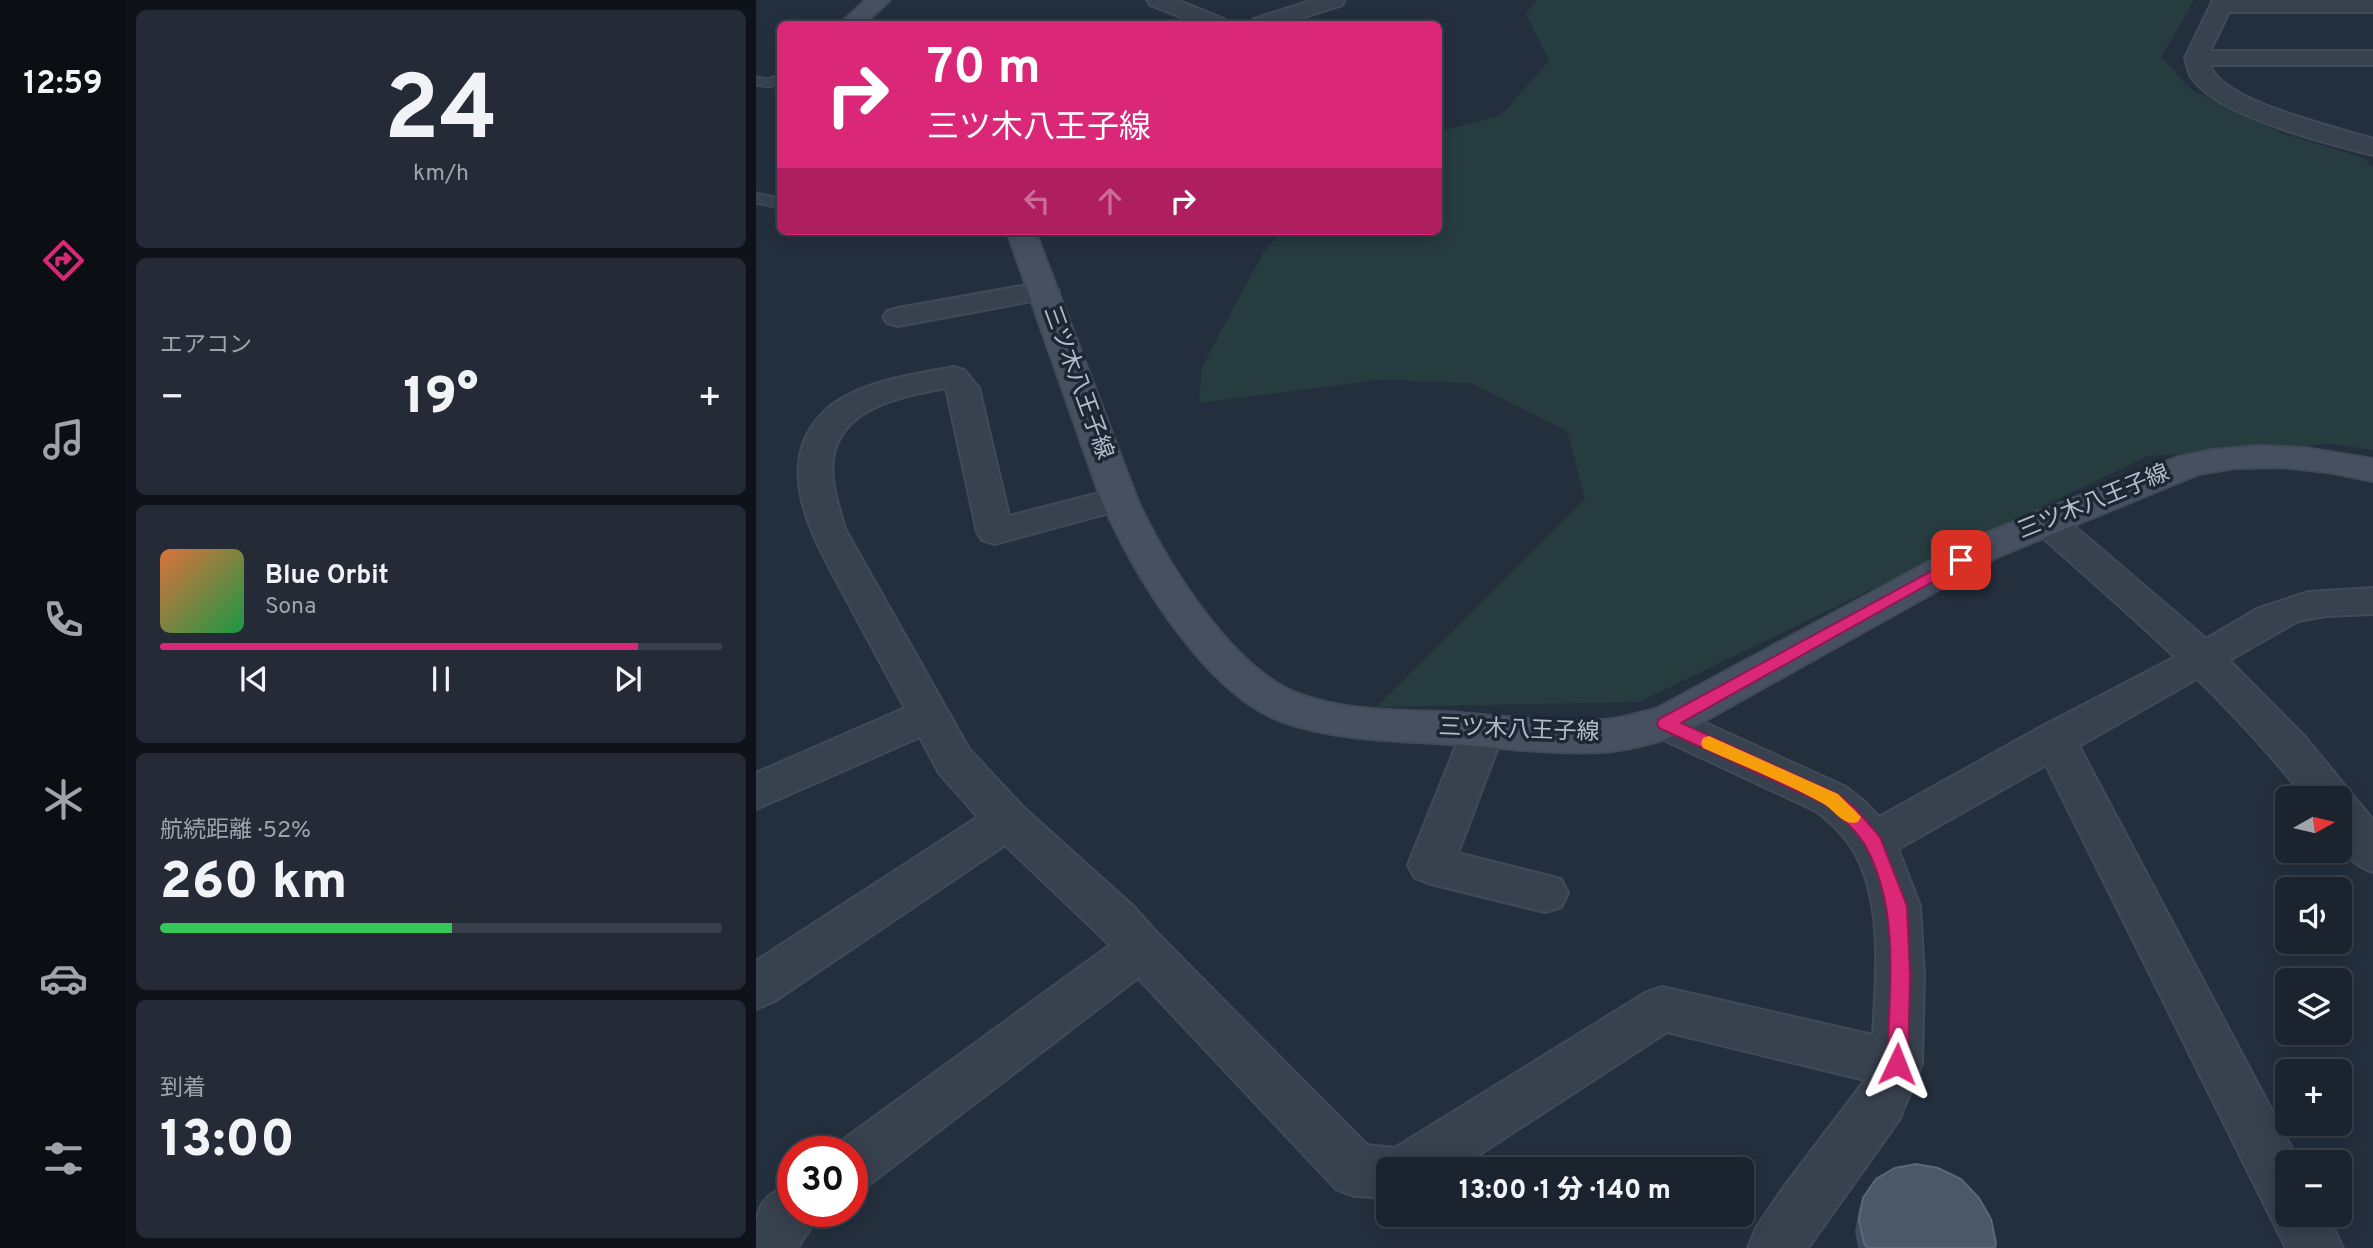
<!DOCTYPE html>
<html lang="ja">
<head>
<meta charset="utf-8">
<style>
	body { margin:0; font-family:Overpass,"Noto Sans JP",sans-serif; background:#242b36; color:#f1f3f6; height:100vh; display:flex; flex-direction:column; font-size:26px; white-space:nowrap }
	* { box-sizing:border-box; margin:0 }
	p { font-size:23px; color:#a0a4aa }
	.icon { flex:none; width:38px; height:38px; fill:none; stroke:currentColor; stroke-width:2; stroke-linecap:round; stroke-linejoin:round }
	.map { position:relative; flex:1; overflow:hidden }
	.side { display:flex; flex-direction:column; gap:10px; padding:10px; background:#0f1319; width:630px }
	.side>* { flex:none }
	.guide { position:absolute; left:21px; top:21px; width:665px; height:214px; border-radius:10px; box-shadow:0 4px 18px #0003,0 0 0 2px #39404a; background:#db2777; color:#fff; overflow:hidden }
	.needle { width:46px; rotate:82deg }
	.buttons { position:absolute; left:1519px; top:786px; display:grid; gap:14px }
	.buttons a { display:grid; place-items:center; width:77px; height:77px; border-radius:10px; background:#1b232e; box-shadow:0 4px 18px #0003,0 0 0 2px #39404a; font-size:35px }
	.speed { position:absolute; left:21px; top:1136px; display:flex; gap:14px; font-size:35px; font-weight:700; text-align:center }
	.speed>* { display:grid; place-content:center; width:91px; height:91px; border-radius:50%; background:#1b232e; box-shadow:0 4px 18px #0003,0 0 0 2px #39404a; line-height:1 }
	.speed .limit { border:10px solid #d22; background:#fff; color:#111 }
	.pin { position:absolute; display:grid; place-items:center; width:60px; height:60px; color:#fff; margin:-30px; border-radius:14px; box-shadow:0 4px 10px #0006 }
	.me { position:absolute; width:77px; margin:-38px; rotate:2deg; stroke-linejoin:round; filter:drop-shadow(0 0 5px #0008) }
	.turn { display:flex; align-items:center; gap:24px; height:147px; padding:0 35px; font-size:32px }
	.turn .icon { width:91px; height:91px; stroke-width:2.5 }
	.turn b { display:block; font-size:49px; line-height:60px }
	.lanes { display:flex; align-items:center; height:66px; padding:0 35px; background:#0003; justify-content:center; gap:35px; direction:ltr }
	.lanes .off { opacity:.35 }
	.big { font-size:52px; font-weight:800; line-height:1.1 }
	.side .card { flex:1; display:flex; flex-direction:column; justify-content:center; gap:10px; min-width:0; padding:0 24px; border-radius:10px; background:#242b36 }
	.side .dial { align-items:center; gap:0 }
	.dial b { font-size:91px; line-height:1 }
	.song { display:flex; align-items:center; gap:21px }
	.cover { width:84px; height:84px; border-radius:10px; background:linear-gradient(135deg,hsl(20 70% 55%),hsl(140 70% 35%)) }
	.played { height:7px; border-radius:4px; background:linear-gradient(90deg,#db2777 85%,#39404a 85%) }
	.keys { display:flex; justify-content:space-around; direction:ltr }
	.heat { display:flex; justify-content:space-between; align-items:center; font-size:38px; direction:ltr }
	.charge { height:10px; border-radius:5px; background:linear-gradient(90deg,#34c759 52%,#39404a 0) }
	.trip { position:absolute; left:620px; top:1157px; width:378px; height:70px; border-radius:10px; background:#1b232e; box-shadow:0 4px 18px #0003,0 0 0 2px #39404a; font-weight:800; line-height:70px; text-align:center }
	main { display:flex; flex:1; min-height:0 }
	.dock { display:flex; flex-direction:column; width:126px; justify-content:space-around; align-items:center; background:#0b0e12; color:#a0a4aa }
	.dock .icon { width:49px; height:49px }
	.dock .on { color:#db2777 }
	.dock b { font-size:32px; color:#f1f3f6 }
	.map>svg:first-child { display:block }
	.green { fill:#263c3f }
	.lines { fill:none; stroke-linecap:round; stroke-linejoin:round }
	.service-casing { stroke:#414a57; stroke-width:3 }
	.minor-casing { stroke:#414a57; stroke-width:4 }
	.tertiary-casing { stroke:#414a57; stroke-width:4 }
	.secondary-casing { stroke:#414a57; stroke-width:4 }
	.service { fill:#38414e; fill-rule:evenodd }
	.minor { fill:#38414e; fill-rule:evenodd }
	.tertiary { fill:#38414e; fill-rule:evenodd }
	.secondary { fill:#465061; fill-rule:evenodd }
	.wall { fill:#3f4b5c }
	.building { fill:#4b5868; stroke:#5c6777; stroke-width:2 }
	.route { fill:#db2777; stroke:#8e194d; stroke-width:2 }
	.slow { fill:#f59e0b }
	.labels { text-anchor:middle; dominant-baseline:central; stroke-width:7; stroke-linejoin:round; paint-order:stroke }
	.street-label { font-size:23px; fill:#b4bcc9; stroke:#1d2633 }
</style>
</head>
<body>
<main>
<nav class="dock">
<b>12:59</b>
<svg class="icon on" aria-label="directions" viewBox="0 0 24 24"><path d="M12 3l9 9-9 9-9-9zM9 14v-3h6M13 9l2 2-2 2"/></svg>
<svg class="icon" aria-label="music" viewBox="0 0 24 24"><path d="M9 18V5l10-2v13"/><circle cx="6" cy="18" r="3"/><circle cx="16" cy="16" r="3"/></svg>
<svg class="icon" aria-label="phone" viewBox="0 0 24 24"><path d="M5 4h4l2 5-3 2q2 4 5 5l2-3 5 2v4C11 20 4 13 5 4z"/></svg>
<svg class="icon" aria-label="climate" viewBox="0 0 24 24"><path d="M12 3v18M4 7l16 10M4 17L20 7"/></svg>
<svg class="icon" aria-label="car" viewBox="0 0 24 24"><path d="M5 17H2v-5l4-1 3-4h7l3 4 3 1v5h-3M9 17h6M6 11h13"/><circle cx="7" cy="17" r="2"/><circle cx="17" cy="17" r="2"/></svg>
<svg class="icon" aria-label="filters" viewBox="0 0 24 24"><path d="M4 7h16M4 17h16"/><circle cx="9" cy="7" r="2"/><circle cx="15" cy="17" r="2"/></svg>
</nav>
<section class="side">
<div class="card dial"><b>24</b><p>km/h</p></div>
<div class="card"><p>エアコン</p>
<div class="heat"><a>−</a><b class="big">19°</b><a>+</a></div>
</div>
<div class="card">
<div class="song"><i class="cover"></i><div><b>Blue Orbit</b><p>Sona</p></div></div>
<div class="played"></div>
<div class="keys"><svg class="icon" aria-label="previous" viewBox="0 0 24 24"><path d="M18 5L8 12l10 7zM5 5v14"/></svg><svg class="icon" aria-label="pause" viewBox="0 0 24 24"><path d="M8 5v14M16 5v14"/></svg><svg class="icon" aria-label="next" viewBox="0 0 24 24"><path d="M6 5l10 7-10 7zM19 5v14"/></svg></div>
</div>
<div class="card"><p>航続距離 · 52%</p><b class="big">260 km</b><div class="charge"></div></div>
<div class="card"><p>到着</p><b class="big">13:00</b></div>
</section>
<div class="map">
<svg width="1617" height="1248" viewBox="0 0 1617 1248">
	<rect width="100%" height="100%" fill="#242f3e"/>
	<path class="green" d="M780,0H1438L1405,57L1436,90L1525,133L1608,158L1617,168V450L1577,444L1391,456L883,702L620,707L829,499L811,431L715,383L622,380L443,403L446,367L507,253L526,231H682L683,132L745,115L793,61L770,14Z"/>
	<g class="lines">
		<defs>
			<path id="service" d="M24,75V83L12,87L0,85V77L11,79Z
				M0,193L24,198V208L0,203Z"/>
			<path id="minor" d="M391,0H421L468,19L471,24H442L394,5Z
				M557,0H589L586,5L526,24H495L498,19Z
				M1457,0H1617V12H1473L1454,51H1617V65H1454C1465,102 1581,127 1617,139V155C1573,144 1461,116 1436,78C1432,73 1431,65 1429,58Z
				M288,282L298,285L303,291L298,297L142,326L131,323L127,317L131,311L142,308Z
				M197,367L208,370L223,388L253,516L363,488L375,491L381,499L375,507L239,544L226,540L221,532L190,388C147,396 84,407 77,459C74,483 83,507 89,529L213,749L268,808L378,907L402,934L611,1145L639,1148L889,993L906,987L1117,1035C1120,978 1128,901 1097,850C1088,834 1074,822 1060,811L895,734L889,723L895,712L910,707L925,712L1090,787L1109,802L1123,817L1283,728L1421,656L1501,609L1552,592L1617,588V614L1570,616L1542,621L1323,746L1543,1162H1531V1214H1571L1587,1248H1530L1290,765L1142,849L1164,906L1168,975L1166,1064L1143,1120L1052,1248H992L1000,1228L1028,1187L1109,1080L911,1032L701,1169H632V1198L599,1196L580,1189L382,978L115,1183L96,1191V1152H75L77,1147L354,945L249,845L17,1002L0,1009V961L222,817L183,773L164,737L0,809V773L149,708C130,674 112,639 93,604C63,548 9,465 71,409C103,381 157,375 197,367Z
				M727,715L742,720L748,731L702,853L805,879L812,893L805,907L789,912L675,884L659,878L652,865L706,731L712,720Z
				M37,1183V1211H64C58,1226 49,1234 42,1248H0C0,1210 0,1198 37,1183Z"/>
			<path id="tertiary" d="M1290,509L1303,513L1462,649L1549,737L1617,820V872C1579,859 1584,832 1584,798H1549C1470,697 1373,614 1277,529L1272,521L1277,513Z"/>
			<path id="secondary" d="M110,0H134L108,24H84Z
				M251,231H279L381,499C409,562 478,672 545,695C594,713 653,710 704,713C751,717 800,723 848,720C865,719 883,713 900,709L1215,539L1422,457L1456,450L1502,446L1549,448L1617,459V481L1572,472L1526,467L1479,468L1443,474L1241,557L925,734C901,742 872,750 847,752C801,754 755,749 709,745C648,740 583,742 525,721C448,692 376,572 345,499Z"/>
		</defs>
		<use href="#service" class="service-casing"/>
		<use href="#minor" class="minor-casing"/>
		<use href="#tertiary" class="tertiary-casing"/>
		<use href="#secondary" class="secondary-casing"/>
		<use href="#service" class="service"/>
		<use href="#minor" class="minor"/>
		<use href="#tertiary" class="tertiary"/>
		<use href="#secondary" class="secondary"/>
	</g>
	<path class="wall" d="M1107,1198L1239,1248H1102L1099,1231L1103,1209Z"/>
	<path class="building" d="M1160,1164L1182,1168L1205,1179L1223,1198L1235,1219L1240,1243L1239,1248H1111L1108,1243L1103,1220L1107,1198L1120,1179L1139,1168Z"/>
	<path class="route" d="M1205,555L1210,556L1213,560L1210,563L925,723L1082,794L1100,809L1124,837L1151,906L1154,975L1152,1064L1149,1071L1141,1073L1134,1071L1131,1064C1133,992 1145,912 1110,847C1101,830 1083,816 1069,804L903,728L901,723L903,719Z"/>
	<path class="slow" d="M953,736L1082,794L1105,817L1102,822C1087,827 1078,809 1066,803C1028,782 987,766 947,748L945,743L947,738Z"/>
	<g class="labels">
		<g class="street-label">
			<text transform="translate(321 383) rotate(70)">三ツ木八王子線</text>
			<text transform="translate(1338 503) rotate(-22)">三ツ木八王子線</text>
			<text transform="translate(763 731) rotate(2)">三ツ木八王子線</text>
		</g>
	</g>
</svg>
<div class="buttons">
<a><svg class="needle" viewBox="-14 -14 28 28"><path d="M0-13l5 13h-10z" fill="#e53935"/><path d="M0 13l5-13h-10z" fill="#a0a4aa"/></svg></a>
<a><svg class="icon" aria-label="sound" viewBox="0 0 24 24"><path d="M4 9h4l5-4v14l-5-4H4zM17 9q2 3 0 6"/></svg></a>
<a><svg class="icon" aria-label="layers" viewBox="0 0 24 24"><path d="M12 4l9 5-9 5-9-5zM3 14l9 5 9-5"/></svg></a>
<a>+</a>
<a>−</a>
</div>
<div class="speed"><div class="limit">30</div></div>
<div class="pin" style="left:1205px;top:560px;background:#d93025"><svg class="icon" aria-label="arrive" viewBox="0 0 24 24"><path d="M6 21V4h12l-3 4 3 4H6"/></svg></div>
<svg class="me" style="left:1141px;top:1064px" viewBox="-20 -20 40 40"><path d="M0-17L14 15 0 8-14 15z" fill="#db2777" stroke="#fff" stroke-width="4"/></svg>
<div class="trip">13:00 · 1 分 · 140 m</div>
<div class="guide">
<div class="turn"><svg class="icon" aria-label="right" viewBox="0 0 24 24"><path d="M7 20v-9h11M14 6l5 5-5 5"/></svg><div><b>70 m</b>三ツ木八王子線</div></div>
<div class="lanes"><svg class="icon off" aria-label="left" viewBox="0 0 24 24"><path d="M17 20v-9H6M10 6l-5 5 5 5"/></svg><svg class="icon off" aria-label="ahead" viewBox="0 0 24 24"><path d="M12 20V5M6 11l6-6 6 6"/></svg><svg class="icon" aria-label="right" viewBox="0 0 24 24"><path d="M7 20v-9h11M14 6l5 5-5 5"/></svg></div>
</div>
</div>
</main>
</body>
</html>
